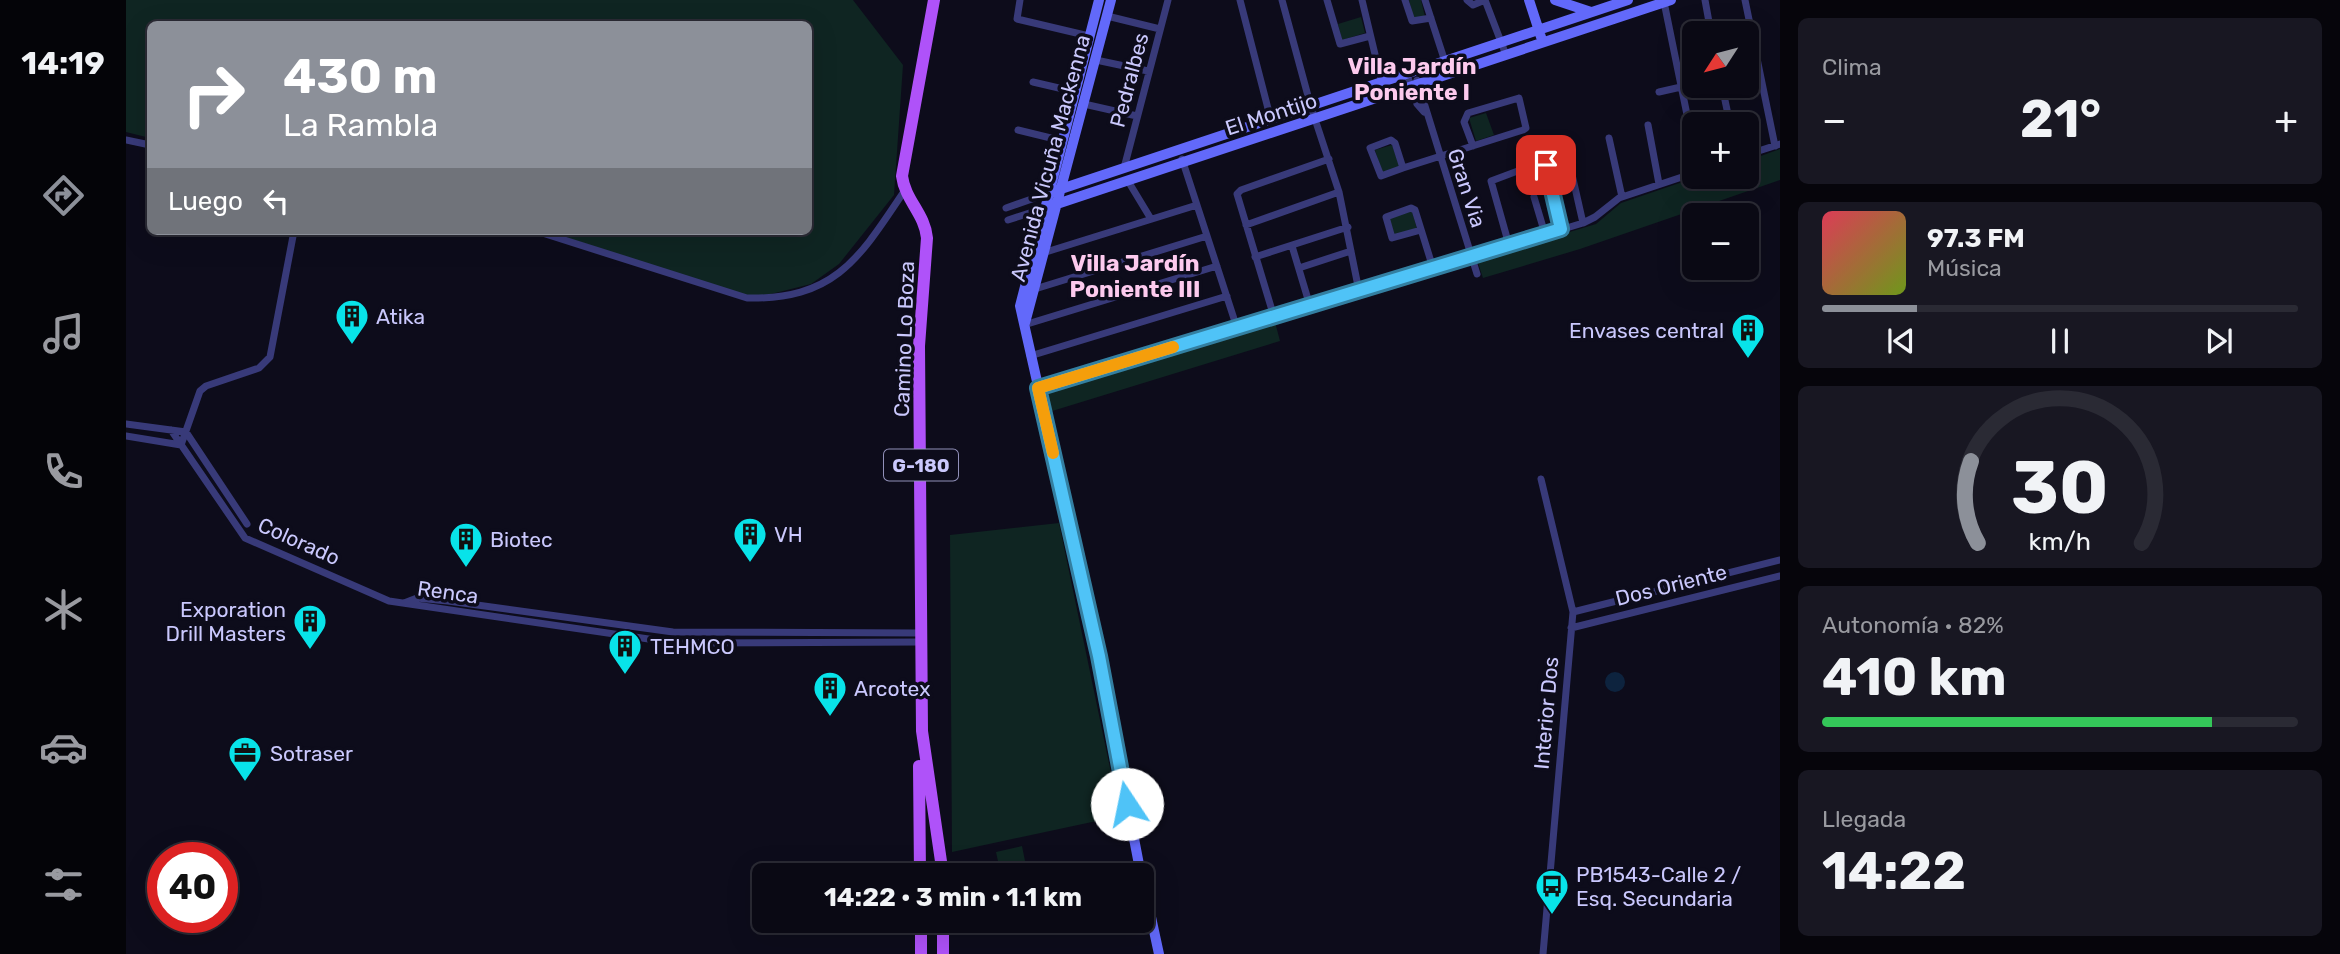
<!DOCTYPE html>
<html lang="es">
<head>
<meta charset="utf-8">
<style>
	body { margin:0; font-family:Rubik,sans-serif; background:#181722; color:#f1f3f6; height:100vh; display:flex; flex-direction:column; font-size:26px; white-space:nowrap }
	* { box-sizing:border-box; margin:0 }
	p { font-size:23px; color:#999aa0 }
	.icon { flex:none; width:38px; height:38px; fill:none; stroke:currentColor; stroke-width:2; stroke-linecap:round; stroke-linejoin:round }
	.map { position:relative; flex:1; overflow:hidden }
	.details { display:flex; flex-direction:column; gap:18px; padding:18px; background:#06050b; width:560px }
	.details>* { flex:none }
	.banner { position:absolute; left:21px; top:21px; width:665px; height:214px; border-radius:10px; box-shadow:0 7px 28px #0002,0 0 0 2px #2a2a34; background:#8c9099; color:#fff; overflow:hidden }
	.needle { width:46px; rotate:234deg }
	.controls { position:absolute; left:1556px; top:21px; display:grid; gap:14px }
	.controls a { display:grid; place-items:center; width:77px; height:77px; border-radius:10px; background:#0a0914; box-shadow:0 7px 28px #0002,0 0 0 2px #2a2a34; font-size:35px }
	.speed { position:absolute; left:21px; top:842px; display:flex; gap:14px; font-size:35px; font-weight:700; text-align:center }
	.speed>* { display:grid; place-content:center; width:91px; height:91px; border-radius:50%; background:#0a0914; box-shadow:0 7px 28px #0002,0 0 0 2px #2a2a34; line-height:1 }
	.speed .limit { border:10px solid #d22; background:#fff; color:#111 }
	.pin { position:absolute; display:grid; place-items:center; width:60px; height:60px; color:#fff; margin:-30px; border-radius:14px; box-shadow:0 4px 10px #0006 }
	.me { position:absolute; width:77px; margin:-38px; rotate:349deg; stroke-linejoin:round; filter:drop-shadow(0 0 5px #0008) }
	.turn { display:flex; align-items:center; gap:24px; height:147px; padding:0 21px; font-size:32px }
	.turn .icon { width:91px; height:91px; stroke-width:2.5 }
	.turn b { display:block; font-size:49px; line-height:60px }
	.then { display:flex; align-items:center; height:66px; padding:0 21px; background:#0003; gap:14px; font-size:26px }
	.big { font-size:52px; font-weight:700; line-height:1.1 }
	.details .widget { flex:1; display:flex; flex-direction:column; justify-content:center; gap:10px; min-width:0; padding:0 24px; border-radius:10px; background:#181722 }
	.details .dial { align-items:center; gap:0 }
	.dial svg { height:182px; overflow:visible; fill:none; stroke:#2a2a34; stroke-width:7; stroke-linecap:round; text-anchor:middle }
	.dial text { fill:#f1f3f6; stroke:none }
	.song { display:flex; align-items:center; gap:21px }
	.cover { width:84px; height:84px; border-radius:10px; background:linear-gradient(135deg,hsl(350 70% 55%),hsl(80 70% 35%)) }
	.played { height:7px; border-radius:4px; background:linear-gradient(90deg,#8c9099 20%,#2a2a34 20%) }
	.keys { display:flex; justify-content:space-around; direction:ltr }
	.heat { display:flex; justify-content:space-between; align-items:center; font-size:38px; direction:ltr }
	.charge { height:10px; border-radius:5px; background:linear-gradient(90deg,#34c759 82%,#2a2a34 0) }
	.trip { position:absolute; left:626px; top:863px; width:402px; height:70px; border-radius:10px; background:#0a0914; box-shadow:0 7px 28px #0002,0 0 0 2px #2a2a34; font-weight:700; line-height:70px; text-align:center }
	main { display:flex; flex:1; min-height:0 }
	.tab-bar { display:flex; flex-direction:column; width:126px; justify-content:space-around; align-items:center; background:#040408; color:#999aa0 }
	.tab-bar .icon { width:49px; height:49px }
	.tab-bar .active { color:#8c9099 }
	.tab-bar b { font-size:32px; color:#f1f3f6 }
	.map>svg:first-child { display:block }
	.green { fill:#0f2522 }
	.water { fill:#0d233e }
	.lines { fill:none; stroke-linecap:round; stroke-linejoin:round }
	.street { stroke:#383a79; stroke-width:7 }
	.secondary { stroke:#6269fa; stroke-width:10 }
	.primary { stroke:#af52f9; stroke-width:12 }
	.route-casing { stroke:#337fa1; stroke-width:18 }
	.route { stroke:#4fc3f7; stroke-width:12 }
	.slow { stroke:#f59e0b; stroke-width:12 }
	.labels { text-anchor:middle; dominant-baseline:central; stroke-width:7; stroke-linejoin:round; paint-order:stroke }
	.shield { fill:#0d0c1b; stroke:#9190b9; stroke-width:2 }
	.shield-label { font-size:19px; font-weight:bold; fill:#cac8fd }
	.street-label { font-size:21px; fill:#cac8fd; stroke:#0d0c1b }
	.poi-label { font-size:21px; fill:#cac8fd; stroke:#0d0c1b; text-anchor:start }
	.neighbourhood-label { font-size:23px; font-weight:bold; fill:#fdcaee; stroke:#0d0c1b }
</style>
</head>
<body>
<main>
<nav class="tab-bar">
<b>14:19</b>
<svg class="icon active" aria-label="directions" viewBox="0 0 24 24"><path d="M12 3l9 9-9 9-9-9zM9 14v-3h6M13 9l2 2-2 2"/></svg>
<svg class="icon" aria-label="music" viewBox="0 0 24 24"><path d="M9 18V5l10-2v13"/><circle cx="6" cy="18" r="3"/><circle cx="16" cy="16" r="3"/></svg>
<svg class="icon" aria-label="phone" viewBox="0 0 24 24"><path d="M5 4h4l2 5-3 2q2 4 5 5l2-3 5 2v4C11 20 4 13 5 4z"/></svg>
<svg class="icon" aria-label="climate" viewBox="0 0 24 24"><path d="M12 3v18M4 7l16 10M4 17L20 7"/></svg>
<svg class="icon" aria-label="car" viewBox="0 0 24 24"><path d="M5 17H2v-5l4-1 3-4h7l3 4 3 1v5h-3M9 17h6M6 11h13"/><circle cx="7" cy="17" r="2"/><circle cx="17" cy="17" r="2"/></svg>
<svg class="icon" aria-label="filters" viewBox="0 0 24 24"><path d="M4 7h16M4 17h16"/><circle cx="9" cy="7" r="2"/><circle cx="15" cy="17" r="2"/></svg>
</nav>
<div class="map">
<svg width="1654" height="954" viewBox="0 0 1654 954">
	<rect width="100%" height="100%" fill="#0d0c1b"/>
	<path class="green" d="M0,0H727L777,65L768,195L713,264L685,284L633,297L612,294L421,231H682V24H24V138L0,132Z
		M1283,0H1295L1299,17L1288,19Z
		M1235,17L1239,33L1216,40L1212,24Z
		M1360,113L1368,135L1350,141L1343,118Z
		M1266,145L1274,167L1256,173L1249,150Z
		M1654,149V180L1454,249L1357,278L1351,260L1470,224L1495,203L1571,177H1620L1621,161Z
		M1286,211L1291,229L1269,236L1263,218Z
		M1149,322L1154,341L923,412L917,391Z
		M933,523L994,816L826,852L824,535Z
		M896,846L899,861L873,866L870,852Z"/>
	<path class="water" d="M1479 682a10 10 0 1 1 20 0a10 10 0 1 1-20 0Z"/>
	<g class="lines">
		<path class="street" d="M894,0L891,19L963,36
			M1114,0L1145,120
			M1156,0L1185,107L1213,192L1233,291
			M1201,0L1214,44L1244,36
			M1236,0L1259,96
			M1279,0L1286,21L1305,18
			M1299,0L1323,74
			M1341,0L1347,5L1359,0
			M1359,0L1380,55
			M1579,0L1585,33
			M1619,0L1649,146
			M1538,2L1568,149
			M981,16L1034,29
			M970,60L1022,71
			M1281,75L1291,104L1298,112
			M1291,80L1351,274
			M907,82L950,92
			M1596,86L1604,124
			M1533,92L1555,87
			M958,104L1011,116
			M1522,125L1533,184
			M892,130L937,141
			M1483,138L1496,197
			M0,140L24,145
			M1265,140L1269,143L1277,168L1255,176L1244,148Z
			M1440,148L1457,223
			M1620,155L1654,144
			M1056,159L1111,328
			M998,168L1042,0
			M1277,168L1397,130L1400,128L1393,98L1342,113L1338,122L1347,146
			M1002,181L1025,219
			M1408,197L1419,234
			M880,208L923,193
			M882,220L919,208
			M1120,225L1213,192
			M1295,230L1266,238L1260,217L1285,208L1289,210L1307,268
			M410,231L621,298C710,300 734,257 779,190
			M1383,245L1365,181L1413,163L1418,164L1421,169L1435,229
			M1166,246L1184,306
			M920,252L1071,205
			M1129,257L1222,227
			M1173,268L1225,251
			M909,289L1081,236
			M1148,317L1111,194L1115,190L1203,159
			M898,325L1091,266
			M904,356L1101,296
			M912,388L1457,223L1469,217L1493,198L1568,173
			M0,424L60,432L121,524
			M45,430L119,538L263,601L550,643L795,642
			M0,436L55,445
			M55,445L74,391L80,386L133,368L144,357L168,231
			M1415,479L1447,612L1417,954
			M278,603L291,598L322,601L547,632L796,633
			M1447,612L1654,560
			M1445,628L1654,576"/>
		<path class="secondary" d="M973,0L894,306L973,656L1015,875
			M1403,0L1415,37
			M1429,0L1465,12
			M923,193L1502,0
			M919,208L1545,0
			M899,323L985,0
			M1017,880L1033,954"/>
		<path class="primary" d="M808,0L776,176C779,200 799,214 801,238L793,346L796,731L817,875
			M793,766L794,875
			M795,920V954
			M817,954V920"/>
	</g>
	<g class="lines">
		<defs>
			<path id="route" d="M1001,804L973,656L912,388L1435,229L1420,165"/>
		</defs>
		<use href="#route" class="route-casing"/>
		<use href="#route" class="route"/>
		<path class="slow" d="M927,453L912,388L1047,347"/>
	</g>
	<defs>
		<symbol id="building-pin" viewBox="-11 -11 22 30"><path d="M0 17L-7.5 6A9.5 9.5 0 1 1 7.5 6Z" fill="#08e3e9" stroke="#0d0c1b"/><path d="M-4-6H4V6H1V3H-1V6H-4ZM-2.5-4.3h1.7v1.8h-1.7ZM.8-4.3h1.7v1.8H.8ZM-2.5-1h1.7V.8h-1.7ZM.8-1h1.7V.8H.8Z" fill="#111"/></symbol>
		<symbol id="office-pin" viewBox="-11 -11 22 30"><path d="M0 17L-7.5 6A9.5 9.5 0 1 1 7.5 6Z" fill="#08e3e9" stroke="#0d0c1b"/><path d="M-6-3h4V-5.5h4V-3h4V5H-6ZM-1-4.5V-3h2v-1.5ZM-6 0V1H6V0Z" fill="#111"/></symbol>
		<symbol id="bus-pin" viewBox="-11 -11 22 30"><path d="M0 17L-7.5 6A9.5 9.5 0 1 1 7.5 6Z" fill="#08e3e9" stroke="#0d0c1b"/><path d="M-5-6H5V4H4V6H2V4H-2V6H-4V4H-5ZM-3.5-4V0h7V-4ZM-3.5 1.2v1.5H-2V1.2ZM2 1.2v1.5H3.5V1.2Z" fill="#111"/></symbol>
	</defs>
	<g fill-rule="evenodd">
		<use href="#building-pin" x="207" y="297" width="38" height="52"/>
		<use href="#building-pin" x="1603" y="311" width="38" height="52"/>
		<use href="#building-pin" x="605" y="515" width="38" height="52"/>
		<use href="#building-pin" x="321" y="520" width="38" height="52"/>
		<use href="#building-pin" x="165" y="602" width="38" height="52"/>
		<use href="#building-pin" x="480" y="627" width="38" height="52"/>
		<use href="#building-pin" x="685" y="669" width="38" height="52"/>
		<use href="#office-pin" x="100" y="734" width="38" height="52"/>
		<use href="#bus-pin" x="1407" y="867" width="38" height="52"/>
	</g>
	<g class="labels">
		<rect class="shield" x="758" y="449.5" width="74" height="31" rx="5"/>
		<g class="shield-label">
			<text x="795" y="465">G-180</text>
		</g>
		<g class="street-label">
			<text transform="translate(1003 80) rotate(-75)">Pedralbes</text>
			<text transform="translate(1145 114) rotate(-18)">El Montijo</text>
			<text transform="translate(924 158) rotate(-75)">Avenida Vicuña Mackenna</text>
			<text transform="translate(1341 188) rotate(72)">Gran Via</text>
			<text transform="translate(778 339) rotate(-88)">Camino Lo Boza</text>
			<text transform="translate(173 541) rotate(24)">Colorado</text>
			<text transform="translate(1545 585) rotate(-14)">Dos Oriente</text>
			<text transform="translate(322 592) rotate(8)">Renca</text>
			<text transform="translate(1420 713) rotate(-85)">Interior Dos</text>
		</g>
		<g class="poi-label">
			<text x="250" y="316">Atika</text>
			<text x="1598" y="330" text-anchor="end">Envases central</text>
			<text x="648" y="534">VH</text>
			<text x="364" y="539">Biotec</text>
			<text x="160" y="609" text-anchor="end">Exporation<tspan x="160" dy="24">Drill Masters</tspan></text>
			<text x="524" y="646">TEHMCO</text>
			<text x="728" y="688">Arcotex</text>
			<text x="144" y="753">Sotraser</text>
			<text x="1450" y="874">PB1543-Calle 2 /<tspan x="1450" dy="24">Esq. Secundaria</tspan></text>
		</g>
		<g class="neighbourhood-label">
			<text x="1286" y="66">Villa Jardín<tspan x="1286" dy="26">Poniente I</tspan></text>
			<text x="1009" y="263">Villa Jardín<tspan x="1009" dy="26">Poniente III</tspan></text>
		</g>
	</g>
</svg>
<div class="controls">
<a><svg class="needle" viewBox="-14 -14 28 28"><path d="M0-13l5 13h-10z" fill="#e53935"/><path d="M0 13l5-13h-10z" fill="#999aa0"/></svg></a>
<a>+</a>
<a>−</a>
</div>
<div class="speed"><div class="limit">40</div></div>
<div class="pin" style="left:1420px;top:165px;background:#d93025"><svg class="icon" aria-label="arrive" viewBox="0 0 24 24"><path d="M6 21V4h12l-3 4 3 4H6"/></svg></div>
<svg class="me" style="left:1001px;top:804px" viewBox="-20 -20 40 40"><circle r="19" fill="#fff"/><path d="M0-13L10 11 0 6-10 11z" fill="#4fc3f7"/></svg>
<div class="trip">14:22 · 3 min · 1.1 km</div>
<div class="banner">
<div class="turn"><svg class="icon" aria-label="right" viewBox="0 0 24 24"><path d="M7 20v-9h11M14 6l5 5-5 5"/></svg><div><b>430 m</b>La Rambla</div></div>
<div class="then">Luego<svg class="icon" aria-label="left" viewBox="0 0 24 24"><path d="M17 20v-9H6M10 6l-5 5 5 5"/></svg></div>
</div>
</div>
<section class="details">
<div class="widget"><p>Clima</p>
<div class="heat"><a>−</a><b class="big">21°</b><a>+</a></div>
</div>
<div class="widget">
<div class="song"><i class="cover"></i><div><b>97.3 FM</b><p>Música</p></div></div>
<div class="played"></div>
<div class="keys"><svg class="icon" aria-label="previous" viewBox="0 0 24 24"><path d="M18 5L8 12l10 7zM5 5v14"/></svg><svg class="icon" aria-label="pause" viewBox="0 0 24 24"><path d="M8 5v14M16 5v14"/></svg><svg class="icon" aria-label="next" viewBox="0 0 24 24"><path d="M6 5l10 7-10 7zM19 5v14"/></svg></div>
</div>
<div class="widget dial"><svg viewBox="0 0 100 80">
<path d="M14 69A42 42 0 1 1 86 69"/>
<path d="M14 69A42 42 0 0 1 11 33" stroke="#8c9099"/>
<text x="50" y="56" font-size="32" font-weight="700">30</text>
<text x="50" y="72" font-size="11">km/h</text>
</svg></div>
<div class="widget"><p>Autonomía · 82%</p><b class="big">410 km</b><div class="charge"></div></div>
<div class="widget"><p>Llegada</p><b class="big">14:22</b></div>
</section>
</main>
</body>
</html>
